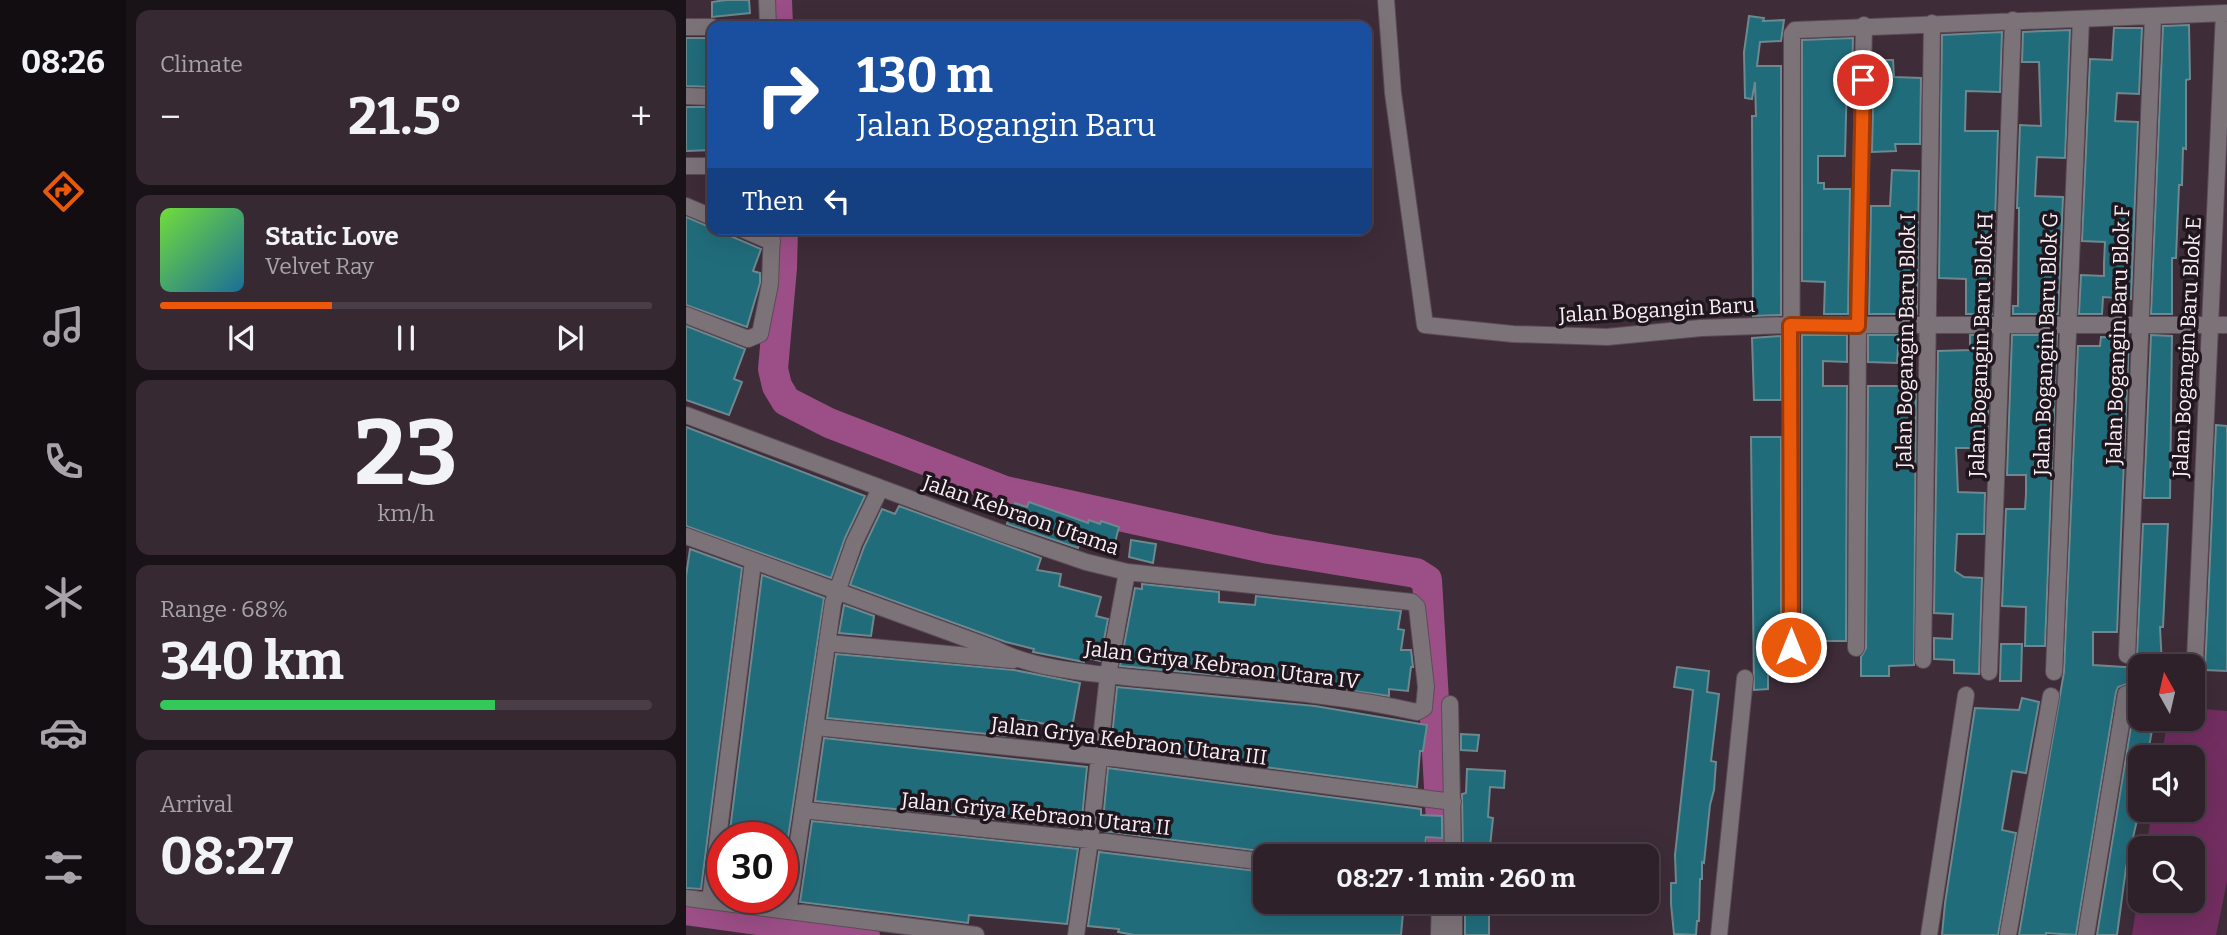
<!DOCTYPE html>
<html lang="en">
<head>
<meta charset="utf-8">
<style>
	body { margin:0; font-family:Bitter,serif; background:#362932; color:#f1f3f6; height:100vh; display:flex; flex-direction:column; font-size:26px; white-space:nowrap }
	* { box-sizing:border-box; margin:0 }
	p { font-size:23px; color:#a7a3a8 }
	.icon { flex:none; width:38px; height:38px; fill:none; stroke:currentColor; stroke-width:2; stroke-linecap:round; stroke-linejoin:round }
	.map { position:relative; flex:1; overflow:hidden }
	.panel { display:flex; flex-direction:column; gap:10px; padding:10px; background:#191217; width:560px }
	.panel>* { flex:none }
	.banner { position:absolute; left:21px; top:21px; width:665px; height:214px; border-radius:14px; box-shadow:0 7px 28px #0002,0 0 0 2px #493e47; background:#1a4fa0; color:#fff; overflow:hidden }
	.needle { width:46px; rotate:352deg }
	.tools { position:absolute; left:1442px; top:654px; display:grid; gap:14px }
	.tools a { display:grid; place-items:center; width:77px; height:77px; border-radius:14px; background:#2e212a; box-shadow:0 7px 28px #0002,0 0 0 2px #493e47; font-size:35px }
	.speed { position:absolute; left:21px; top:822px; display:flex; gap:14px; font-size:35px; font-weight:700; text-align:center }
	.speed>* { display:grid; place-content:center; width:91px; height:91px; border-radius:50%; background:#2e212a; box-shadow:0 7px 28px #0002,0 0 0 2px #493e47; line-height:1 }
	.speed .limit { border:10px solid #d22; background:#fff; color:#111 }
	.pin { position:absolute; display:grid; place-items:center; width:60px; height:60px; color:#fff; margin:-30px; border:4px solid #fff; border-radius:50%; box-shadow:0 2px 7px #0007 }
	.me { position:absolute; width:77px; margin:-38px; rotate:0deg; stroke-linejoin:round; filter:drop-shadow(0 0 5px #0008) }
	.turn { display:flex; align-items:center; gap:24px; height:147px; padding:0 35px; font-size:32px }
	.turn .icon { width:91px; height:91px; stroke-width:2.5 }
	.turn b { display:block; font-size:49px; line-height:60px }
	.then { display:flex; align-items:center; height:66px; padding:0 35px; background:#0003; gap:14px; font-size:26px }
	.big { font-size:52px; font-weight:700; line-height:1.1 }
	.panel .widget { flex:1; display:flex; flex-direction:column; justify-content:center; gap:10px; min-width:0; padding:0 24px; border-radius:14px; background:#362932 }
	.panel .dial { align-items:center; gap:0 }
	.dial b { font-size:91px; line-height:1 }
	.song { display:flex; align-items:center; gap:21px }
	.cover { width:84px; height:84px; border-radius:10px; background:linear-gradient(135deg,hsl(100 70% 55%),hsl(200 70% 35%)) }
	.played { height:7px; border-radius:4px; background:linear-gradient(90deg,#ea580c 35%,#493e47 35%) }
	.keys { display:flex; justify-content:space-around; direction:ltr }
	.heat { display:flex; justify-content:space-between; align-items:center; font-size:38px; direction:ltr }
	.charge { height:10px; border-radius:5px; background:linear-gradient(90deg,#34c759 68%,#493e47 0) }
	.trip { position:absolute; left:567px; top:844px; width:406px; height:70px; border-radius:14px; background:#2e212a; box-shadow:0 7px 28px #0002,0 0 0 2px #493e47; font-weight:700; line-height:70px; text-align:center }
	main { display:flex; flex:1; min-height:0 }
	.tabs { display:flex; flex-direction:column; width:126px; justify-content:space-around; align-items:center; background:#120d11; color:#a7a3a8 }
	.tabs .icon { width:49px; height:49px }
	.tabs .active { color:#ea580c }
	.tabs b { font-size:32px; color:#f1f3f6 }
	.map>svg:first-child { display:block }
	.green { fill:#722e60 }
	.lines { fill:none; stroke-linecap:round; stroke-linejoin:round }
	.river { stroke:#9c4e86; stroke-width:30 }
	.building { fill:#216c7b; stroke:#6d888e; stroke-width:2 }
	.minor-casing { stroke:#5c4b57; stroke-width:18 }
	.minor { stroke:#7c7379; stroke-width:16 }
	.route-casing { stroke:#983908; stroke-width:18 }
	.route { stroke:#ea580c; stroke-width:12 }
	.labels { text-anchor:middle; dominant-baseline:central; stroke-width:7; stroke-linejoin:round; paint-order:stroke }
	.street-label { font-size:21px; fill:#fbeff7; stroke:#1f171d }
</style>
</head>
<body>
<main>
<nav class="tabs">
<b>08:26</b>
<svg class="icon active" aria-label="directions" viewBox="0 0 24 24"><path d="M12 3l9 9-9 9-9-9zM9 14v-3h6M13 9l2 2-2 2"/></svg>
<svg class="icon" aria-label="music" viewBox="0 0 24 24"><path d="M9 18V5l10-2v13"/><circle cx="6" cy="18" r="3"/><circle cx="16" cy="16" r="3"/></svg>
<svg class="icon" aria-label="phone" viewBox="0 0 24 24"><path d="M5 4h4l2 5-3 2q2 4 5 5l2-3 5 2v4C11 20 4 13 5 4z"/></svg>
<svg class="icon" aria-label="climate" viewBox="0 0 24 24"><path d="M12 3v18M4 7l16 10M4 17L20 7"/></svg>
<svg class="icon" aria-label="car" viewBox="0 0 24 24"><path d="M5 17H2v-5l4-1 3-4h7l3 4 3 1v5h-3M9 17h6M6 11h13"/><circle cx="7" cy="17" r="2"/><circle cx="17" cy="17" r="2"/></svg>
<svg class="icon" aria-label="filters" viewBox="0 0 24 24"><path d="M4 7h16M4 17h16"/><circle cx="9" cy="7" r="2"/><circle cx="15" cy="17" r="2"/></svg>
</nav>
<section class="panel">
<div class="widget"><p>Climate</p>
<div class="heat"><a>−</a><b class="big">21.5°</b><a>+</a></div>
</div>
<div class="widget">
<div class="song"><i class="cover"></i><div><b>Static Love</b><p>Velvet Ray</p></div></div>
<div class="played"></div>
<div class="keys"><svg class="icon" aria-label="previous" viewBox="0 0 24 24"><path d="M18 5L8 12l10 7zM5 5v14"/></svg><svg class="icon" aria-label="pause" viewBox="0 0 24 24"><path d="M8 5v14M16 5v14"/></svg><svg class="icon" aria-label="next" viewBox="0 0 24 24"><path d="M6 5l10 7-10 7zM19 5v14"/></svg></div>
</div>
<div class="widget dial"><b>23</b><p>km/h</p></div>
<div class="widget"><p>Range · 68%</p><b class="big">340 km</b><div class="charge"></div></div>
<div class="widget"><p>Arrival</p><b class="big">08:27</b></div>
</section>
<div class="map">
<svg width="1541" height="935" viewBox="0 0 1541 935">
	<rect width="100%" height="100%" fill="#3e2c38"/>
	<path class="green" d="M1507,708L1541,711V882L1530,935H1446L1454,883V901H1507V849H1460L1466,810H1507V758H1475L1482,719H1507Z"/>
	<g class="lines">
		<path class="river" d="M91,0L92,26
			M97,229L96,268L87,369L91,386L100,401L143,423L319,491L583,549L730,573L741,580L757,856
			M0,910L179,935"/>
	</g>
	<path class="building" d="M40,0H63L64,13L26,17V2Z
		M1063,16L1078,18L1077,21L1098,20L1095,41L1074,42L1071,66H1095V315L1067,316L1066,116H1070L1069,82L1066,99L1059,98L1058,52Z
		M1503,25L1504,79L1500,80V149L1497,148L1496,185H1493L1490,258H1486V314H1465L1477,26Z
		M1428,28H1456L1453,94L1431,93L1429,121L1452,122L1445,299L1417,297L1416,314H1393L1395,275L1418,276V263L1419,242L1396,241L1404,59L1426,60Z
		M1384,30L1379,158L1351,157L1350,176L1349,196L1377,197L1372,314H1327V306H1332L1333,208H1331L1334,125L1355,126L1353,62H1336L1337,32Z
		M1316,32L1314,92L1280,91L1279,131H1312L1306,314H1280V279L1253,278L1256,35Z
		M26,38V87L0,86V38Z
		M1167,38L1166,76H1161L1159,156H1132V183H1138V189H1164L1162,314H1138L1139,282L1116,281V40Z
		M1188,60H1207L1208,77L1235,78L1234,144H1209L1210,151L1186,152Z
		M0,107H26V150L0,151Z
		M1206,170L1233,171L1231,314H1183L1185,206H1204Z
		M0,217L75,249L67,271L74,273V283L61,327L0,305Z
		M0,326L59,349L48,379L56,382L43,415L0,400Z
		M1116,335H1161V362L1137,361V386H1161L1160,641H1116Z
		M1182,335H1213L1211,363L1182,362Z
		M1284,335H1305L1301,448H1270L1272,492L1299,493L1298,534H1271L1269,571L1278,577L1296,578L1293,674L1268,673V660L1248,659V638L1266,639L1267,614L1248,613L1252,351L1284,350Z
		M1326,335H1371L1359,646H1339L1340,607L1316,606L1320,509H1339L1340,494V475H1321Z
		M1465,335L1486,336L1484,498H1458Z
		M1095,336V400H1068L1066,338Z
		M1415,337L1443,338L1431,632H1407V665L1454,668V719H1468L1461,758H1454L1451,792H1454V807L1440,868L1431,935H1411L1450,696L1447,686L1441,684L1432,687L1430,692L1390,935L1360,933V935H1333L1378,672L1392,346H1414Z
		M1182,386H1230L1228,665L1203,666V676H1175V657L1180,648Z
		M1530,425L1541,426V671L1519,670Z
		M0,427L179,496L159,538L145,578L0,526Z
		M1065,437H1095V647L1099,655V667L1082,668V689L1068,690Z
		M343,502L402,523L403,520L414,524L415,521L433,527L428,546L408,541L406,548L393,544L392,548L321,524L329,503L341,507Z
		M213,506L355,558L351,570L375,574L373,586L415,597L410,616L422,619L414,661L399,657L398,662L347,652L348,649L320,642L164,585L178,547L196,509L209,514Z
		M1457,524H1482L1477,627H1474L1476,666L1447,665L1451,655Z
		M445,540L470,544L467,563L443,557Z
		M4,549L56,568L15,889L0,888V576Z
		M76,575L138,598L96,878V838H43Z
		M456,584L533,592V602L569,605L570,596L715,611L712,629L718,630L715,650H725L727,667H725L722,691L703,689V696L597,681L434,666L449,588L456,589Z
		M158,605L188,616L185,636L153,633Z
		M1315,644H1336L1335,681H1314Z
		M150,654L328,670L394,683L386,728L335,720L333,737L141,718Z
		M991,667L1023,671L1021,692L1033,694L1025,761L1030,762L1028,790L1024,805L1018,863L1016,862V879H1014L1013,921H1011L1010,935L988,934L985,904V883H990L989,855L1007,690L988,687Z
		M431,687L629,706L741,725L737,751H734L731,787L425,747Z
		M1336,698L1353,702L1340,773L1326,771L1316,830L1330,833L1312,935H1256L1259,903L1289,708L1333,710Z
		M775,734L793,735L791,751L775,750Z
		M138,738L401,767L395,828L129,801Z
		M422,768L735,809V815L756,816V838L740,837L738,856H631L607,852L606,855L416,831Z
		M781,769L819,771L818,788L804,787L802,817L807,818L803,856H777L776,794L780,793Z
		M126,821L392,849L381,924L283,915L282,923L114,902Z
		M413,852L579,872V901H624L623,905L651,908L652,901H718L715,935H448L432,932L433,929L402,926Z
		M779,901H795V905H803V935H779Z"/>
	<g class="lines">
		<defs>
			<path id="minor" d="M81,0L82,26
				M700,0L707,93L739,325L827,334L921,337L1015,328L1104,325H1541
				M0,27H26
				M0,96L26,97
				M0,166H26
				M0,206L26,217
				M56,229L86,242
				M0,315L62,339L74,334L84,284L86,229
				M0,415L318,534L400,562L441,572L726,602L731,607L740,687L738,708L731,712C643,692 550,688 460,679C413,674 351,671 309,649L0,536
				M142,643L327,660
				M1105,647L1106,34L1109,30L1541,13
				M1170,648L1172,326L1178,25
				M1441,655L1467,17
				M1237,660L1246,23
				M1303,672L1327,20
				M1368,672L1395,19
				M1508,683L1538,13
				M764,704L767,856
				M130,727L411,756L767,802
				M117,810L404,840L579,862
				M0,898L290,935
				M24,901L67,562
				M768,901V935
				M102,911L147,603L168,543L194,489
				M390,935L404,840L422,675L441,572
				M753,935L754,901
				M1033,935L1059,678
				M1243,935L1280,695
				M1322,935L1365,696
				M1400,935L1440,694"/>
		</defs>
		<use href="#minor" class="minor-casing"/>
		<use href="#minor" class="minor"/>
	</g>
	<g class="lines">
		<defs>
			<path id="route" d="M1105,647L1104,325L1172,326L1177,80"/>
		</defs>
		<use href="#route" class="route-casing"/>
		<use href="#route" class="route"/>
	</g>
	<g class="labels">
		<g class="street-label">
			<text transform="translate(971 310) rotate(-3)">Jalan Bogangin Baru</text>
			<text transform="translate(1432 335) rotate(-88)">Jalan Bogangin Baru Blok F</text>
			<text transform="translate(1220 341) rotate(-89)">Jalan Bogangin Baru Blok I</text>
			<text transform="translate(1360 344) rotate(-88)">Jalan Bogangin Baru Blok G</text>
			<text transform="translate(1295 345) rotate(-88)">Jalan Bogangin Baru Blok H</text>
			<text transform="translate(1501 347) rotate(-87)">Jalan Bogangin Baru Blok E</text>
			<text transform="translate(335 515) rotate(19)">Jalan Kebraon Utama</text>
			<text transform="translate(536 665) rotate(7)">Jalan Griya Kebraon Utara IV</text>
			<text transform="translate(443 741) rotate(7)">Jalan Griya Kebraon Utara III</text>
			<text transform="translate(350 814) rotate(6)">Jalan Griya Kebraon Utara II</text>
		</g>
	</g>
</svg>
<div class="tools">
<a><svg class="needle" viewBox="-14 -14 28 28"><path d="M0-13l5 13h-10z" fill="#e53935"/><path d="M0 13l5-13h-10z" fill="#a7a3a8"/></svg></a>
<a><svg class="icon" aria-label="sound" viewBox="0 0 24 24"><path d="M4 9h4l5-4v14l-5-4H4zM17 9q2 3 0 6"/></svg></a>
<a><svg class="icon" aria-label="search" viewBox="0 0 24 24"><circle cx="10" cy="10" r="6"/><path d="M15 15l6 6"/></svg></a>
</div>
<div class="speed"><div class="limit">30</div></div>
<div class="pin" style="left:1177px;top:80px;background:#d93025"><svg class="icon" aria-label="arrive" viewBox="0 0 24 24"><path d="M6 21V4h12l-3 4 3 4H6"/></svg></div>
<svg class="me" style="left:1105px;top:647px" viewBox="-20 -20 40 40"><circle r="17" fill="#ea580c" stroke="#fff" stroke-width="3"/><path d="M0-11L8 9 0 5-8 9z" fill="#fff"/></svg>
<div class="trip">08:27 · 1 min · 260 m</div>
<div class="banner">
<div class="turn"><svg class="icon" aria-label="right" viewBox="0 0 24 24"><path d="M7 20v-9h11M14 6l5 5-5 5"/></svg><div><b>130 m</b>Jalan Bogangin Baru</div></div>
<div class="then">Then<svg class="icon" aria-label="left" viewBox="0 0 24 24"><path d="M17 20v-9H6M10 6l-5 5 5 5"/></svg></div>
</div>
</div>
</main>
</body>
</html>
